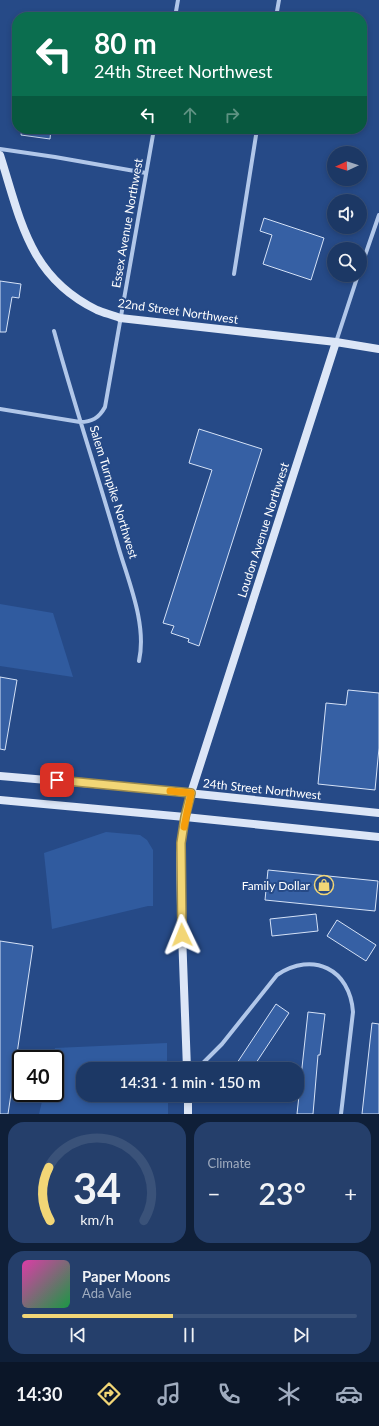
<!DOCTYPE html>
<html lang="en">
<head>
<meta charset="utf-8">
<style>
	body { margin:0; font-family:Lato,sans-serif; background:#253f6b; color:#f1f3f6; height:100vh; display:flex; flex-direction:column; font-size:15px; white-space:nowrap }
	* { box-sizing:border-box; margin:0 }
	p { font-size:13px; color:#a0acbf }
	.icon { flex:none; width:22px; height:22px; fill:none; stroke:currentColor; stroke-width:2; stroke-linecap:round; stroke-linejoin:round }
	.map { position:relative; height:1114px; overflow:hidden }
	.details { display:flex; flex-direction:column; gap:8px; padding:8px; background:#0f1f38; flex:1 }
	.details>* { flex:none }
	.hud { position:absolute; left:12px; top:12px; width:355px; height:122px; border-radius:16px; box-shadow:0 2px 6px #0003,0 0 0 1px #3a5279; background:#0b6e4f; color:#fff; overflow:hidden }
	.needle { width:26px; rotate:267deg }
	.fabs { position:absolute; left:327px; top:146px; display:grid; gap:8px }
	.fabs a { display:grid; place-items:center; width:40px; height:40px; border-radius:50%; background:#1c3865; box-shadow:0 2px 6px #0003,0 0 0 1px #3a5279; font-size:20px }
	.speed { position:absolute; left:12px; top:1050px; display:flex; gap:8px; font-size:20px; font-weight:700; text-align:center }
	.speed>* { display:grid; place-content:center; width:52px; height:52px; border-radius:50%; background:#1c3865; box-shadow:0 2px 6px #0003,0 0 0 1px #3a5279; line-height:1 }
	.speed .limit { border:2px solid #111; border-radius:6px; background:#fff; color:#111 }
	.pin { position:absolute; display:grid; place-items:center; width:34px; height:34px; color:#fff; margin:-17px; border-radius:8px; box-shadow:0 2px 6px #0006 }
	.me { position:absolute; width:44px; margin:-22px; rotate:358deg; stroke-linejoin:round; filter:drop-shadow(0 0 3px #0008) }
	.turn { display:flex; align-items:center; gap:14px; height:84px; padding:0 16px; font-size:18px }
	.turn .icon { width:52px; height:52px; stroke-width:2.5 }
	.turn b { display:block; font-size:28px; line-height:34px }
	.lanes { display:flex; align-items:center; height:38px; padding:0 16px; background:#0003; justify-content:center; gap:20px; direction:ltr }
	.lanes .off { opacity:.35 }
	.big { font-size:30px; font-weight:600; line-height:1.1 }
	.details .card { flex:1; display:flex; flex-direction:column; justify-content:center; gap:6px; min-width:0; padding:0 14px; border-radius:16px; background:#253f6b }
	.details .dial { align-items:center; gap:0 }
	.dial svg { height:104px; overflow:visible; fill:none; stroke:#3a5279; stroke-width:7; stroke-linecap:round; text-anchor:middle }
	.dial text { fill:#f1f3f6; stroke:none }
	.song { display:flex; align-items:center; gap:12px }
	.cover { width:48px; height:48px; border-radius:6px; background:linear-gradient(135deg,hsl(320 70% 55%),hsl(140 70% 35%)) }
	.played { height:4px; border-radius:2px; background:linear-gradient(90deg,#f2d676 45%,#3a5279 45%) }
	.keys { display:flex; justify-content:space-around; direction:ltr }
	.heat { display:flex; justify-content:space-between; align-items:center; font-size:22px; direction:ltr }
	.details .tiles { flex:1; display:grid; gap:8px; grid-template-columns:1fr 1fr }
	.card:last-child { grid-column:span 2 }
	.trip { position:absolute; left:76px; top:1062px; width:228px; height:40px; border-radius:16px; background:#1c3865; box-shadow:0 2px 6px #0003,0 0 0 1px #3a5279; font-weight:600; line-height:40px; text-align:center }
	.tab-bar { display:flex; height:64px; justify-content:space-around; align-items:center; background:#0b1628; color:#a0acbf }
	.tab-bar .icon { width:28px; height:28px }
	.tab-bar .active { color:#f2d676 }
	.tab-bar b { font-size:18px; color:#f1f3f6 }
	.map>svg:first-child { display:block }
	.green { fill:#305b9f }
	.building { fill:#3660a4; stroke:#d5e2f7 }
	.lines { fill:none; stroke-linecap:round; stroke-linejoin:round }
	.street { stroke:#b1c7e9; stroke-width:4 }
	.secondary { stroke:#dce6f7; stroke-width:8 }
	.route-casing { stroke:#9d8b4d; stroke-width:10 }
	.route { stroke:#f2d676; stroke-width:7 }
	.slow { stroke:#f59e0b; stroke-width:7 }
	.labels { text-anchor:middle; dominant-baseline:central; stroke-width:4; stroke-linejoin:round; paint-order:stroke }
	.street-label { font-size:12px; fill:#fff; stroke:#264a87 }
	.poi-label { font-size:12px; fill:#fff; stroke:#264a87; text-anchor:end }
</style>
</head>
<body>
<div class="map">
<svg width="379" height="1114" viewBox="0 0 379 1114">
	<rect width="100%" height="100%" fill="#264a87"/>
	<path class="green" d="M0,604L53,613L73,677L0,666Z
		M106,832L140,835L147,840L153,850V906H148L52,929L44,853Z
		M167,1043V1069H83V1095H168V1114H39L44,1093H55V1059H52L55,1048Z"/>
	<path class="building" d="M22,129H51L50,139L21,135Z
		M264,218L324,238L311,280L263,264L272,235L260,231Z
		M0,281L21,284L19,298L12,297L6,332H0Z
		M199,429L262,449L199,646L188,642L189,639L171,633L174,626L163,623L212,470L189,463Z
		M0,677L17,680L5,750L0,749Z
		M348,690L379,693V748L375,790L318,784L326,703L346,705Z
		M268,870L378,881L375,911L265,900Z
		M316,914L318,931L272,936L270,919Z
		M337,920L376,945L366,961L327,936Z
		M0,941L33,946L8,1114H0Z
		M276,1004L289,1013L252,1069H233Z
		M308,1012L325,1014L320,1055H318L313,1114H297Z
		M372,1023L379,1024V1114H362Z"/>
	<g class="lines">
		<path class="street" d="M175,17L178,0
			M276,17L279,0
			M0,149L55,157L146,173
			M360,270L379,215
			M234,274L257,129
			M54,331C74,404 98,476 119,549C129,583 147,625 139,661
			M336,342L358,275
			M0,409L80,422C92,422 99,418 105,407L154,129
			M187,1063H203L222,1044L277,975C313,951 350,969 353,1012L341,1114"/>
		<path class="secondary" d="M0,155C21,221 29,277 97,310C104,313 113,315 120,318L336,342L379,349
			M0,776L140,788L379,813
			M0,800L185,817L379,837
			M187,1069L181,906L180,852L185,817L191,793L336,342
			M188,1095V1114"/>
	</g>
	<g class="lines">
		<defs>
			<path id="route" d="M57,780L191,793L185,817L181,843L182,935"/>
		</defs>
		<use href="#route" class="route-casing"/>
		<use href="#route" class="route"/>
		<path class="slow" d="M170,791L191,793L184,827"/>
	</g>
	<defs>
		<symbol id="shop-ring" viewBox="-11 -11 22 22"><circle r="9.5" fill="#264a87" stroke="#f2d676" stroke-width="1.5"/><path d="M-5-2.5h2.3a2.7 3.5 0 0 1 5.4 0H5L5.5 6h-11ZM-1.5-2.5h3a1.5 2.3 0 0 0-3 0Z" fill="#f2d676"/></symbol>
	</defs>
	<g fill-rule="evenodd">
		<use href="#shop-ring" x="313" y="874" width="22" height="22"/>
	</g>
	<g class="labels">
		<g class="street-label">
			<text transform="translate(127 223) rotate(-80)">Essex Avenue Northwest</text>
			<text transform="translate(178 311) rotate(8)">22nd Street Northwest</text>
			<text transform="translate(114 492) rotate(73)">Salem Turnpike Northwest</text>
			<text transform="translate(263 530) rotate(-72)">Loudon Avenue Northwest</text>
			<text transform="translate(262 789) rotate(6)">24th Street Northwest</text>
		</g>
		<g class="poi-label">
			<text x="310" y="885">Family Dollar</text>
		</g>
	</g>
</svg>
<div class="fabs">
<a><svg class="needle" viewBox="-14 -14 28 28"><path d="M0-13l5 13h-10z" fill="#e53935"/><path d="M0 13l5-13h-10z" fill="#a0acbf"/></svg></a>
<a><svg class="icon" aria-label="sound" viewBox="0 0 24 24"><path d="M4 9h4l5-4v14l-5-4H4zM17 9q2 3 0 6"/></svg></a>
<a><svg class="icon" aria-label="search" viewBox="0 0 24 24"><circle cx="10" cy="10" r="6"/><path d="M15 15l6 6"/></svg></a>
</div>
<div class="speed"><div class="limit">40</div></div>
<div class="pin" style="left:57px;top:780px;background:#d93025"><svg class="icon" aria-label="arrive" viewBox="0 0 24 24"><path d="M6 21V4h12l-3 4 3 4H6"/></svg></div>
<svg class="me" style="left:182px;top:935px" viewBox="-20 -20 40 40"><path d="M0-17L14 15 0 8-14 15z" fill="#f2d676" stroke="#fff" stroke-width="4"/></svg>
<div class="trip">14:31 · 1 min · 150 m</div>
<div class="hud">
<div class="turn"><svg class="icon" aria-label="left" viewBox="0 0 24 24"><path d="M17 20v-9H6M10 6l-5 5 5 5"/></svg><div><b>80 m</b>24th Street Northwest</div></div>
<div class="lanes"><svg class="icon" aria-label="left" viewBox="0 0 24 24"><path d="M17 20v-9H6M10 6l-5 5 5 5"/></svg><svg class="icon off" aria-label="ahead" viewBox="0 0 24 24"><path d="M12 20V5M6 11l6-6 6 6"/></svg><svg class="icon off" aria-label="right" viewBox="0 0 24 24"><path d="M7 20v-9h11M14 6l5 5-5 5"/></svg></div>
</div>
</div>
<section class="details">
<div class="tiles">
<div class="card dial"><svg viewBox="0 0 100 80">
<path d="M14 69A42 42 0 1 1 86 69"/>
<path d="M14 69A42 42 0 0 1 13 28" stroke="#f2d676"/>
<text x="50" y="56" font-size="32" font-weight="700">34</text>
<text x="50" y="72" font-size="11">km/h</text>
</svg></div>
<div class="card"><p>Climate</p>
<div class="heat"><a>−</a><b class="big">23°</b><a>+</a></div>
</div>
<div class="card">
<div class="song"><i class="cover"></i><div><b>Paper Moons</b><p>Ada Vale</p></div></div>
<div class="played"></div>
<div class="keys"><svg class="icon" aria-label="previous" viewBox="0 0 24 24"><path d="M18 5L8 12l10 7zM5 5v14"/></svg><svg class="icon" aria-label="pause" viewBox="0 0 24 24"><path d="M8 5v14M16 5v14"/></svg><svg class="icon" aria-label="next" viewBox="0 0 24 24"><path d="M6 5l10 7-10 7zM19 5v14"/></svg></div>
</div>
</div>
</section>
<nav class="tab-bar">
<b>14:30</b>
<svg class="icon active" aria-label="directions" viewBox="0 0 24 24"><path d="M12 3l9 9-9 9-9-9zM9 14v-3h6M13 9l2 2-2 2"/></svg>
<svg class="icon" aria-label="music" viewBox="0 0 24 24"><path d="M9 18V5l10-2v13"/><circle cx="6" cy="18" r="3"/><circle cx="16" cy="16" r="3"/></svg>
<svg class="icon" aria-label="phone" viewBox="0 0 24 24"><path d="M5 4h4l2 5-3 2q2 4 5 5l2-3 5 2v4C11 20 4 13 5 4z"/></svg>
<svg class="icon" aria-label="climate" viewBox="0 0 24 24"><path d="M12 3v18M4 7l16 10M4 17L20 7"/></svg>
<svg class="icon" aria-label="car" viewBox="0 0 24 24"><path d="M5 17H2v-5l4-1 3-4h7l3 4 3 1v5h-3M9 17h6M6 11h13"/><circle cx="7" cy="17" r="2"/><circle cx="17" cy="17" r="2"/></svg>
</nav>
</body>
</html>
